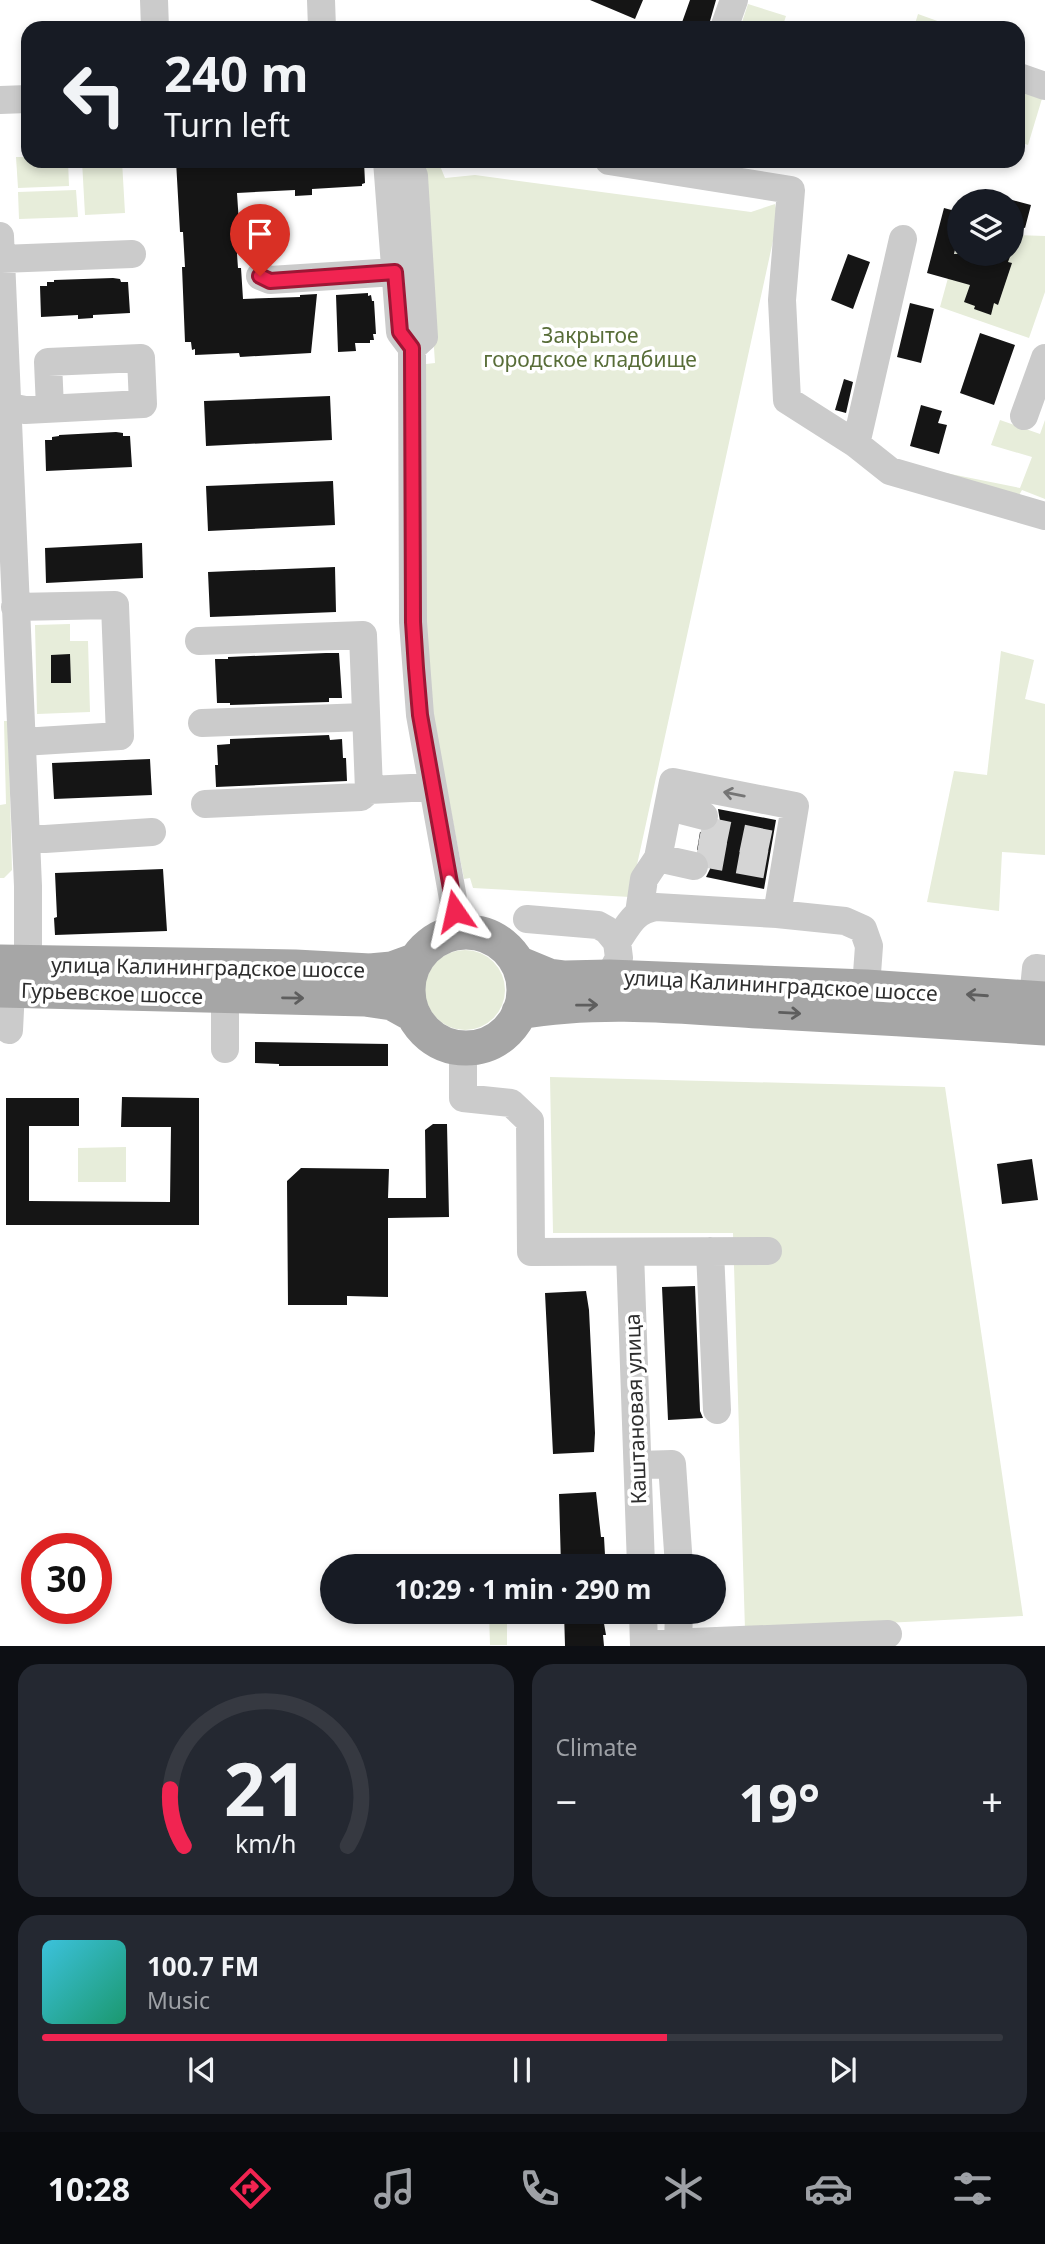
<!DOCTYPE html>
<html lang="en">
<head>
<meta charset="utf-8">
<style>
	body { margin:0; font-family:"Noto Sans",sans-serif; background:#242831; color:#f1f3f6; height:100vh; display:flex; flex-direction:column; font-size:26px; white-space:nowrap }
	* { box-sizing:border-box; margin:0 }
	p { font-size:23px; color:#9ea1a6 }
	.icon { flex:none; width:38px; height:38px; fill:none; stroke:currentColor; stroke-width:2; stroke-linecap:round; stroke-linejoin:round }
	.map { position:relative; height:1646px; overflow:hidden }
	.side { display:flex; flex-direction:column; gap:18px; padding:18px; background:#0d0f14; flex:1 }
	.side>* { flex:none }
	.banner { position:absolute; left:21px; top:21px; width:1004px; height:147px; border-radius:21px; box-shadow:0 4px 10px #0003; background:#171b24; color:#f1f3f6; overflow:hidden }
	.buttons { position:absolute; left:947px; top:189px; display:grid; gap:14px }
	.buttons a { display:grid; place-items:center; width:77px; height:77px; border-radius:50%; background:#171b24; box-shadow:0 4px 10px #0003; font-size:35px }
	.speed { position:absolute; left:21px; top:1533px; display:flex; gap:14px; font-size:35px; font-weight:700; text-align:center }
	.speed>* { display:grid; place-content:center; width:91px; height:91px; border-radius:50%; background:#171b24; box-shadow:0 4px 10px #0003; line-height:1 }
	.speed .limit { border:10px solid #d22; background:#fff; color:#111 }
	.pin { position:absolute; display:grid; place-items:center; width:60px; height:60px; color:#fff; margin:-72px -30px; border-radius:50% 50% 50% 0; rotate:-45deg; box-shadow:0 0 7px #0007 }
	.pin .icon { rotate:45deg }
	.me { position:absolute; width:77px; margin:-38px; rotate:349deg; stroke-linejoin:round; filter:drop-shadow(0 0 5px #0008) }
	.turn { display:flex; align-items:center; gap:24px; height:147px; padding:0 28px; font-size:32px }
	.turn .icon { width:91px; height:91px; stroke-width:2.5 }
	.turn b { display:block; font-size:49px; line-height:60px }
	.big { font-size:52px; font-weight:700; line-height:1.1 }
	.side .card { flex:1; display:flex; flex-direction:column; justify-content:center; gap:10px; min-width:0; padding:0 24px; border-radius:21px; background:#242831 }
	.side .dial { align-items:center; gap:0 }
	.dial svg { height:182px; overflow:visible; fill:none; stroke:#363941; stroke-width:7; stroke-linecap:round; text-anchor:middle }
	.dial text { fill:#f1f3f6; stroke:none }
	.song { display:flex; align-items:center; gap:21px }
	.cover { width:84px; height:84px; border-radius:10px; background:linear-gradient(135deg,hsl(190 70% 55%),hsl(160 70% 35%)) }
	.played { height:7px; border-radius:4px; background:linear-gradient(90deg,#f12451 65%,#363941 65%) }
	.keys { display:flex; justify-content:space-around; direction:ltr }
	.heat { display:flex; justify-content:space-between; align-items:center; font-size:38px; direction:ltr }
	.side .tiles { flex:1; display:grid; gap:18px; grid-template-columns:1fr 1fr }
	.card:last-child { grid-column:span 2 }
	.trip { position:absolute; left:320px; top:1554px; width:406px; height:70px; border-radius:35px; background:#171b24; box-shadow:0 4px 10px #0003; font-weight:700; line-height:70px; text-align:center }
	.dock { display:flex; height:112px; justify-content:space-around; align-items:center; background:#090b0e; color:#9ea1a6 }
	.dock .icon { width:49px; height:49px }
	.dock .current { color:#f12451 }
	.dock b { font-size:32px; color:#f1f3f6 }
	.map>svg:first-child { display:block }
	.green { fill:#e7edda }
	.building { fill:#151515 }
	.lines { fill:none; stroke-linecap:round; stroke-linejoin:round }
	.minor-tunnel { stroke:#d5d5d5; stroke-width:28; stroke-dasharray:28 14; stroke-linecap:butt }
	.minor { stroke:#cbcbcb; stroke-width:28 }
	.major { stroke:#a6a6a6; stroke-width:35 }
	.oneway { stroke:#757575 }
	.oneway2 { stroke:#5e5e5e }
	.route-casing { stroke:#9d1735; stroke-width:18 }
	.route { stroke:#f12451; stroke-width:12 }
	.labels { text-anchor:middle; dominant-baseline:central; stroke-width:7; stroke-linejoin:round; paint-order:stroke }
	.park-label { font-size:21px; fill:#586d38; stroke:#fff }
	.street-label { font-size:21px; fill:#2e2e2e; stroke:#fff }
</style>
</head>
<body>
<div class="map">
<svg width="1045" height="1646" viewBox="0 0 1045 1646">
	<rect width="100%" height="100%" fill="#fff"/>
	<path class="green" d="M748,4L786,16L782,28H740Z
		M918,14L957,28H911L914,27Z
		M1034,90L1044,92L1028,145L1019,142L1018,95Z
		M16,157H28V161H68L69,186L18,188Z
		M82,161H122L125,213L85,215Z
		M415,161H438L445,178L475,175L751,212L775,204L778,218L630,897L473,888L470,878L464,879L432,712L426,619V364L435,363L424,198Z
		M76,190L78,217L19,219L18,192Z
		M1012,235L1045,236V292L1029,338L940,307L959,238V254H1012Z
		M1000,420L1040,434L1045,420V499L1022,490L1018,497L896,463L1020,488L1032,457L991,445Z
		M70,624V641H88L90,712L37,714L35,625Z
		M1001,651L1034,660L1025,699L1045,704V855L1002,852L999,911L927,902L954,771L987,775Z
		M4,721H8L12,870L4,878H0V805L6,804Z
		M425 990a40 40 0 1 1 80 0a40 40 0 1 1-80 0Z
		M550,1077L945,1087L1023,1616L745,1630L733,1233H553Z
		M126,1147V1182H78V1148Z
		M489,1612H507V1645H490Z"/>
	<path class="building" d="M590,0H643L635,19Z
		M690,0H716L708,28H680Z
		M176,161H364L365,183L362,184V186L312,189V195L295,196V190L237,193L239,224L235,225L238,268H241L243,299L300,297V295L317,294L311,353L240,357L239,353L195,355V349L192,350L191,342H185L182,267H185L183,232H180Z
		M1012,200L1031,205L1025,228L1012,224Z
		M944,208L959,212L955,228L959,229V233L954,254H1011L1008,262L1012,263L998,305L994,303L991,315L974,309L975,306L964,302L970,285L927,273Z
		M848,254L870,262L853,309L831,300Z
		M113,278L120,279L121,282H128L130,313L93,315V318L78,319V315L41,317L40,286H47V282H54V280Z
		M368,293V296L371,295L372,301H374L376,334H373L374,340H370V343H355L356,351L338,352L336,295Z
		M910,303L934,309L921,363L897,357Z
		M980,333L1015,345L994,405L960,393Z
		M844,379L853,382L846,413L835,410Z
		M330,396L332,440L206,446L204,401Z
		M921,405L942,411L938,423L947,425L939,454L910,446Z
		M116,432L123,433V436H130L132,467L46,471L45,440H52V437L59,436V435Z
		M333,481L335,525L208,531L206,486Z
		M142,543L143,578L46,583L45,548Z
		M335,567L336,612L210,617L208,572Z
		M326,653H339L342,698H329V702L230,705V703H217L215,659H228V657Z
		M70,654L71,683H51V655Z
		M329,735L330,740L342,739L343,758H346L347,781L216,787L215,765H218L217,745L230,744V739Z
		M150,759L152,795L54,799L52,763Z
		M718,809L776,820L764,889L706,877L710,869V860L705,853L697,850L700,832H709L716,827L720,821Z
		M163,869L167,931L55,935L54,918L57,917L55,873Z
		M255,1042L388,1044V1066H279V1064L255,1063Z
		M122,1097L199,1098V1225H6V1098H79V1126H29V1201L170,1202L171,1127H121Z
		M433,1124H447L449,1217L388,1218V1297L347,1296V1305H288L287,1181L301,1168L389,1169L388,1198H426L425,1130Z
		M1032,1159L1038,1200L1002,1204L997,1164Z
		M695,1286L700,1411L703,1418L668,1420L662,1287Z
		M586,1291L589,1310L595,1433L594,1452L553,1454L545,1293Z
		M596,1492L601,1537H604L605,1555H602L603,1566H561L559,1494Z
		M564,1612H602L606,1635H603L604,1646H565Z"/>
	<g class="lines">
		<path class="minor-tunnel" d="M701,830L773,845
			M697,852L769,865"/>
		<path class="minor" d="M154,0L155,28
			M321,0L322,28
			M724,28L734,0
			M1019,77L1045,86
			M0,100L28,99
			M387,161L400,332L412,348L413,622L420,715L459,932
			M408,161L414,176L424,337L412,348
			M609,161L791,190L782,300L787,400L856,444L890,471L1045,516
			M0,236L28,886V962
			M1,259L132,254
			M260,276L270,280L395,272
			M0,405L25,410L143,404L141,358L48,362L50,408
			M1024,416L1045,358
			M856,444L903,239
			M15,607L115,605L120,736L22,742
			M199,641L363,635L369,790L432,787
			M202,723L365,717
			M205,804L361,797L369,790
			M669,807L704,816
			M26,837L45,839L152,832
			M658,858L694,866
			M639,913L644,879L658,858L673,782L795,806L777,914
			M527,919L598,925L607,930L617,942
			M609,977L619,958L617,942C629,924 634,911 656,907L777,914L845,921L863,929L869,946L866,987
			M225,996V1049
			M1033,999L1036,968L1045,969
			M9,1030L11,990
			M463,1049V1098L511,1103L530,1121L531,1252L768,1251
			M710,1251L717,1410
			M630,1252L641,1566
			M638,1465L672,1464L679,1566
			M643,1612L644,1646
			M678,1643L679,1612
			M644,1644L888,1634"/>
		<path class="major" d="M408 990a58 58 0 1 1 116 0a58 58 0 1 1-116 0Z
			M0,962L295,967L370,971L392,969L414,961
			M520,964L549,976L565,978L609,977L866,987L1045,999
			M0,990L365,999L392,1003L410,1013
			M519,1012C597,998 679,1006 758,1011C854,1016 949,1022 1045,1028"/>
	</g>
	<defs><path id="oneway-shaft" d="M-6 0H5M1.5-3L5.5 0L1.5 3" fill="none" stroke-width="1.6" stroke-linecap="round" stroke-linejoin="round" transform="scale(1.75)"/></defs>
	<use class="oneway" href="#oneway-shaft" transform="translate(734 794) rotate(-169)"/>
	<g class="oneway2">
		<use href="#oneway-shaft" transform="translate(977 995) rotate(-176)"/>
		<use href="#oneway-shaft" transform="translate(293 998) rotate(1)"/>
		<use href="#oneway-shaft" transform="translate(587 1005) rotate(-1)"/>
		<use href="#oneway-shaft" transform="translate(790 1013) rotate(3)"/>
	</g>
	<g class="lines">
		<defs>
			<path id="route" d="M260,276L270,281L395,272L400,332L412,348L413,622L416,668L420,715L455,911"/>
		</defs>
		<use href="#route" class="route-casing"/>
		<use href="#route" class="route"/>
	</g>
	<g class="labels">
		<g class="park-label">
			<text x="590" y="335">Закрытое<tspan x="590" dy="24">городское кладбище</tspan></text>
		</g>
		<g class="street-label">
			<text transform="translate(208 967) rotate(1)">улица Калининградское шоссе</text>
			<text transform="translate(781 985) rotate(3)">улица Калининградское шоссе</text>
			<text transform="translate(112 993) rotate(2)">Гурьевское шоссе</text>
			<text transform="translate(635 1409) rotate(-92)">Каштановая улица</text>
		</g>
	</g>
</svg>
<div class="buttons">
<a><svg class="icon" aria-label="layers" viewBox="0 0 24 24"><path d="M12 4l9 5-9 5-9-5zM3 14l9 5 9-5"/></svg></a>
</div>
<div class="speed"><div class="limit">30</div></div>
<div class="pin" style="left:260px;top:276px;background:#d93025"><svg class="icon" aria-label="arrive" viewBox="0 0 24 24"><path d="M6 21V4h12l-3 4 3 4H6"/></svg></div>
<svg class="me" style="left:455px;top:911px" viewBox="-20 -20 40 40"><path d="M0-17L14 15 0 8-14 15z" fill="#f12451" stroke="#fff" stroke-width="4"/></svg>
<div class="trip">10:29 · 1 min · 290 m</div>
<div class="banner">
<div class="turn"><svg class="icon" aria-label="left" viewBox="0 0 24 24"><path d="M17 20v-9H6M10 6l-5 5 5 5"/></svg><div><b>240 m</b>Turn left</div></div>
</div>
</div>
<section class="side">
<div class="tiles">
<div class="card dial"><svg viewBox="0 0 100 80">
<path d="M14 69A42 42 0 1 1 86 69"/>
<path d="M14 69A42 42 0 0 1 8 44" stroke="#f12451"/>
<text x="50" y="56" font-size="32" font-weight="700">21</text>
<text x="50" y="72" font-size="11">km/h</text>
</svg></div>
<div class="card"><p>Climate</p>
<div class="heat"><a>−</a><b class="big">19°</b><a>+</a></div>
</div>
<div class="card">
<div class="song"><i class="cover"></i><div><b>100.7 FM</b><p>Music</p></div></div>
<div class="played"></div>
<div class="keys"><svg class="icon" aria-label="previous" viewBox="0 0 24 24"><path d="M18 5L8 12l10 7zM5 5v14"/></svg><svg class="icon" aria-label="pause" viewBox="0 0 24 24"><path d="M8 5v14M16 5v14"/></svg><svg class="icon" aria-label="next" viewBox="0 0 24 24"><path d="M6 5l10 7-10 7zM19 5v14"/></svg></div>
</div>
</div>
</section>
<nav class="dock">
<b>10:28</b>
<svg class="icon current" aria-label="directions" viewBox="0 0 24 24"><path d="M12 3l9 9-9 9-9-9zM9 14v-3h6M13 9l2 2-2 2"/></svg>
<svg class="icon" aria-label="music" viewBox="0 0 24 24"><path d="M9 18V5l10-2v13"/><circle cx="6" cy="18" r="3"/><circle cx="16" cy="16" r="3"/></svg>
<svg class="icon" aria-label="phone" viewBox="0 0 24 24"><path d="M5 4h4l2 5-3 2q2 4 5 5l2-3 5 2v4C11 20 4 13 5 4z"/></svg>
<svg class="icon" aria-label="climate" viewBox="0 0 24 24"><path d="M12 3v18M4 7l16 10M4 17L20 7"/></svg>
<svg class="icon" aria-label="car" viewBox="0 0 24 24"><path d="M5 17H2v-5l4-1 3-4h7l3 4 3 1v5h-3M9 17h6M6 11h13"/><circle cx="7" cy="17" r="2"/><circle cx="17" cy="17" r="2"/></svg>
<svg class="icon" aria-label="filters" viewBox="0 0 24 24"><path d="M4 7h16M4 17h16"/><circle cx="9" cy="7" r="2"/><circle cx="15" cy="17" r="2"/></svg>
</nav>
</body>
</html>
